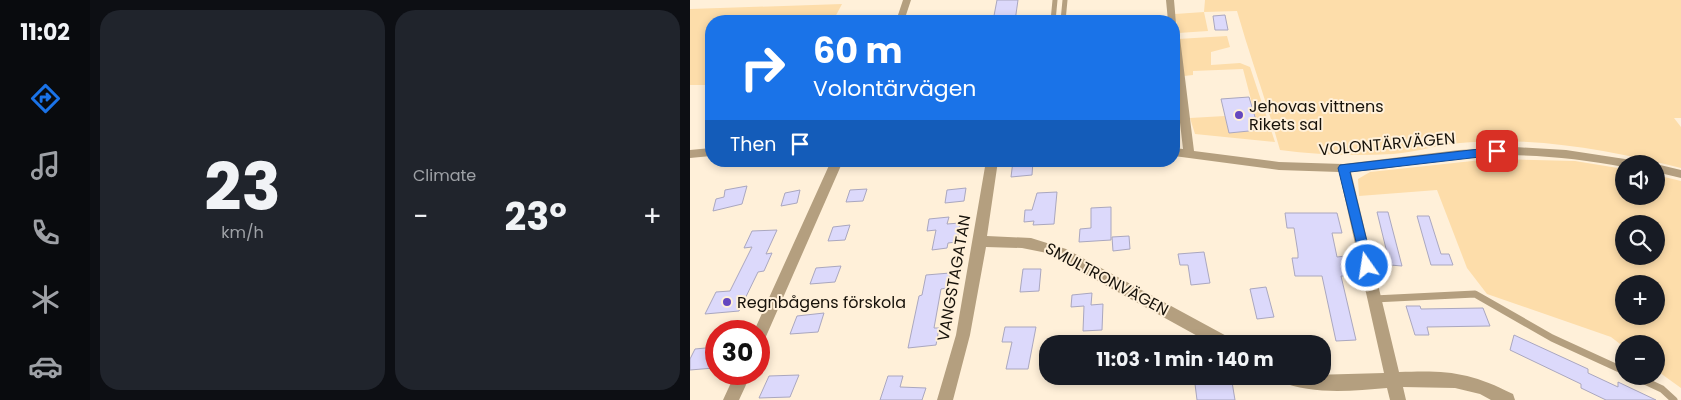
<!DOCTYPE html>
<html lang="en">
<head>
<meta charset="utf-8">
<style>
	body { margin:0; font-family:Poppins,sans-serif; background:#20242c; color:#f1f3f6; height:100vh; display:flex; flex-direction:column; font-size:19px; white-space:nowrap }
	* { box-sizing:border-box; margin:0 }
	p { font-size:16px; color:#9ea1a6 }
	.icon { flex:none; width:28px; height:28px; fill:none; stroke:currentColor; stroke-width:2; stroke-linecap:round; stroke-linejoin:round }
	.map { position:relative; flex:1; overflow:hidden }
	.drawer { display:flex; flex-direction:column; gap:10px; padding:10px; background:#0d0f14; width:600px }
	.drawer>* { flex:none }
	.top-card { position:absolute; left:15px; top:15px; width:475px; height:152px; border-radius:20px; box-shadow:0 2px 8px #0003; background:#1a73e8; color:#fff; overflow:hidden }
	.buttons { position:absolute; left:925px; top:155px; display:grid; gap:10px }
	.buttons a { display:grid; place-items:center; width:50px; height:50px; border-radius:50%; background:#171b24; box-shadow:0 2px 8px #0003; font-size:25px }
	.speed { position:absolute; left:15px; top:320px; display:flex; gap:10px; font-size:25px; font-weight:700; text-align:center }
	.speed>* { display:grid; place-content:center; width:65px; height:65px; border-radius:50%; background:#171b24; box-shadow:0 2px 8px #0003; line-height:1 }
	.speed .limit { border:8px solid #d22; background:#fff; color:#111 }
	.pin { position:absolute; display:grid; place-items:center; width:42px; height:42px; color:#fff; margin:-21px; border-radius:10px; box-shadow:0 2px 8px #0006 }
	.me { position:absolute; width:55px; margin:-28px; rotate:347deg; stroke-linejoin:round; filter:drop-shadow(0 0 4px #0008) }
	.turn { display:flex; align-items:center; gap:18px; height:105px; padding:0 25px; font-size:22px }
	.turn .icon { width:65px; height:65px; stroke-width:2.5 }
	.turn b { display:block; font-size:35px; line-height:42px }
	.then { display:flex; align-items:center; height:48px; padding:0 25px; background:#0003; gap:10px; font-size:19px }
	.big { font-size:38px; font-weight:700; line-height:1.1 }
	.drawer .widget { flex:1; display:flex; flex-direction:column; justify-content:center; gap:8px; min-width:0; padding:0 18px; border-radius:20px; background:#20242c }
	.drawer .dial { align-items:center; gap:0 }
	.dial b { font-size:65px; line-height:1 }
	.heat { display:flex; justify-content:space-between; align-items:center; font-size:28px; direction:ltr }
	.drawer .tiles { flex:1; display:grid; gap:10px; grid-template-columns:repeat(2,1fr) }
	.trip { position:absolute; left:349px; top:335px; width:292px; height:50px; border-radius:20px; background:#171b24; box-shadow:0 2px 8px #0003; font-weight:700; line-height:50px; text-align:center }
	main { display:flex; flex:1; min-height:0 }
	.dock { display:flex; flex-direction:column; width:90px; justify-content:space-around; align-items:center; background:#090b0e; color:#9ea1a6 }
	.dock .icon { width:35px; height:35px }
	.dock .selected { color:#1a73e8 }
	.dock b { font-size:22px; color:#f1f3f6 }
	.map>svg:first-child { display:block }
	.green { fill:#fdddaa; fill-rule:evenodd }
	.building { fill:#dcd9fb; stroke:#aaa7bf }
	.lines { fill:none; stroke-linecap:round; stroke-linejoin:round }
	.lane-far1 { stroke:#b49f7f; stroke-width:5 }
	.lane { stroke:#b49f7f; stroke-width:7 }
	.street { fill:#b49f7f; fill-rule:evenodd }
	.route { fill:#1a73e8; stroke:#114b97 }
	.poi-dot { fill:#6547bf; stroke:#fff0d9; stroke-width:2 }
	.labels { text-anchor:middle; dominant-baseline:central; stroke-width:4; stroke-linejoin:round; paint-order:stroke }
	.poi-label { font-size:16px; fill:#17120a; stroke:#fff0d9; text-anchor:start }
	.street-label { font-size:16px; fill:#17120a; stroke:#fff0d9 }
</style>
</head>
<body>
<main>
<nav class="dock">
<b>11:02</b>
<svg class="icon selected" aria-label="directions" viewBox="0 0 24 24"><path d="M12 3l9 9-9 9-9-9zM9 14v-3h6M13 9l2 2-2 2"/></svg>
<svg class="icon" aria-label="music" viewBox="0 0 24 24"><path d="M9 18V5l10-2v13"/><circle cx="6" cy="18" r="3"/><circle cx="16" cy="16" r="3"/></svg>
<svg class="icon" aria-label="phone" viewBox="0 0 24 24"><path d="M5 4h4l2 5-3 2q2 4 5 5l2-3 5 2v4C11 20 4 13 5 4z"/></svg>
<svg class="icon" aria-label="climate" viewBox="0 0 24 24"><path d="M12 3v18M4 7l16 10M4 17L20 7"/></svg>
<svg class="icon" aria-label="car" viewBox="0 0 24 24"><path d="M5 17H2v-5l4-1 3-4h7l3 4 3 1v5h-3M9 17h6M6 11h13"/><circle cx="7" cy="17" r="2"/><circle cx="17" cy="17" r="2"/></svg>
</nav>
<section class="drawer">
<div class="tiles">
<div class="widget dial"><b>23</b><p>km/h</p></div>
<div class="widget"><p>Climate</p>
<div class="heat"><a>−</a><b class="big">23°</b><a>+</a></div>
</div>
</div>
</section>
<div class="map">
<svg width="991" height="400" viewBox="0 0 991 400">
	<rect width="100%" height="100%" fill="#fff0d9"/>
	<path class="green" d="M515,0H991V118H984L991,127V168C919,150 845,136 770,143C748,145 726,152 703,154C665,156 627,155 590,150C577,103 560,57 547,11L514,12L518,31L488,33L485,14L514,12Z
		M152,4L143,21H21V85H0V9Z
		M537,36L540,47L521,52V65L550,63L560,67L585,142L505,134L500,118L535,116L539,133L569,130L553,69L503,71V75L494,76L488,39Z
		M801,159L885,161L934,169V196H966V175L991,181V388L966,370V344H934V347L921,337L797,294L777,268L747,190L669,196L668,179L680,172ZM934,224H966V256H934ZM934,284H966V316H934Z"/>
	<path class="building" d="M307,0H328L325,21H303Z
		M535,15L538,30H525L523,16Z
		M559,97L569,130L539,133L531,99Z
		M323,161H343L342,175L321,177Z
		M57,186L52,204L23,211L26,199L34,197L35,190Z
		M276,188L274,201L255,203L257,190Z
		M177,189L173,201L156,202L160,190Z
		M110,190L107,203L91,206L95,193Z
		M367,192L364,224L343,225L344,221L334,222L335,210H342L347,193Z
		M421,207V240L389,242L390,229L401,228V208Z
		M687,212H698L712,266L700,265Z
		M595,213H647L652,233H642L647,257L656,256L661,276H651L666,340L646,341L632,276H605L602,258H608V253L604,228H597Z
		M727,216H739L751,254H759L763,265H741Z
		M259,217L257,224L270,223L267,242L258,243L257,248L242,250L246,230L237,231L239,219Z
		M160,225L155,240L138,241L143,227Z
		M87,230L76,254L82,253L74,271L68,272L49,311L15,314L26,292L40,291L62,247L54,248L62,231Z
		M439,236L440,249L423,251L422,237Z
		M514,252L520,283L501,285L498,265H490L488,254Z
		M151,266L145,282L120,284L126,268Z
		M333,269H351L349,291L330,292Z
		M260,273L257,288L251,289L244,328H249L246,345L218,348L229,296L232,295L236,275Z
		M576,287L584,317L567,319L560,289Z
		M402,293L401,305L413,304L412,330L393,331L394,306L381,307L382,295Z
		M716,306H730L731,309L793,308L800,326L737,327L739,335H725Z
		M134,313L128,332L100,334L107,316Z
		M315,327H346L338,369H316L322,342H312Z
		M824,335L898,369V373L928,387V382L966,400H916L891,388V384L820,350Z
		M26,347V363L24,368L0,370V359L5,349Z
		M109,375L100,397L69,398L79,376Z
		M198,376H213L210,387L236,388L232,400H190Z
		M504,376H541L545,400H507Z"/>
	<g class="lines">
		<path class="lane-far1" d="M363,21L365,0
			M373,21L375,0"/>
		<path class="lane" d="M684,299L785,294L862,338L934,371
			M944,376L972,389L984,400"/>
		<path class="street" d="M213,0H221L214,21H206Z
			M476,0H484L486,23L478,21Z
			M484,27L489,30L504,151L589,162L653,164L769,150L825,147L876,150L948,161L950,164H934V167C886,158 838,153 790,156C746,159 704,169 661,172L709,372C757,370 780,372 823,394L825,400H801L790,394L765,388L713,387L716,400H700L697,388C661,391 623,395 588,381L586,376L694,373L649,172L589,170L484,156V148L493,149L484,70Z
			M21,148V156L0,158V150Z
			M141,161H153L74,341L69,343V331H64Z
			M296,161H308L297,236L341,238L376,249L542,339L544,344H522L357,253L332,248L296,247L280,335L263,400H247L266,335Z
			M965,164H966L991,170V178L966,172Z
			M45,374H61L49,400H33Z"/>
	</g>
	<path class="route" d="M807,147L812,151L807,155L660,172L683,266L682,270H673L648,168L650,165Z"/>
	<g class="poi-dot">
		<circle cx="549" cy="115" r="5"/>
		<circle cx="37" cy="302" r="5"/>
	</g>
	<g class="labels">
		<g class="poi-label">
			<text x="559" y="106">Jehovas vittnens<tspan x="559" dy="18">Rikets sal</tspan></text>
			<text x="47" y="302">Regnbågens förskola</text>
		</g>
		<g class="street-label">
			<text transform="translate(697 144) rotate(-5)">VOLONTÄRVÄGEN</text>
			<text transform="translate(264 278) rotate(-80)">VANGSTAGATAN</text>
			<text transform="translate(417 279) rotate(28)">SMULTRONVÄGEN</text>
		</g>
	</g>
</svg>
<div class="buttons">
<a><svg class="icon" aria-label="sound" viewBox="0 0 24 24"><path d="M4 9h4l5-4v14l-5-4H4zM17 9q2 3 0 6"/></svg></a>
<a><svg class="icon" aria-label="search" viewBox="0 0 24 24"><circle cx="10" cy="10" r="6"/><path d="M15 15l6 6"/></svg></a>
<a>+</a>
<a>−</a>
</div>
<div class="speed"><div class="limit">30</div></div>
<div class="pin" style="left:807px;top:151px;background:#d93025"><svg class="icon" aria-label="arrive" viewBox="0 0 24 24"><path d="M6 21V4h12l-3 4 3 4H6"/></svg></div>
<svg class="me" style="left:677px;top:266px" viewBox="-20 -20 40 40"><circle r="17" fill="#1a73e8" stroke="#fff" stroke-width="3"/><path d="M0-11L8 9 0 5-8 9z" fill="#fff"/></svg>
<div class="trip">11:03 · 1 min · 140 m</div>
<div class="top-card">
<div class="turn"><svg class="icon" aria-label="right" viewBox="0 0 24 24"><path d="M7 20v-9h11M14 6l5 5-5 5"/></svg><div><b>60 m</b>Volontärvägen</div></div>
<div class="then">Then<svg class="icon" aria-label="arrive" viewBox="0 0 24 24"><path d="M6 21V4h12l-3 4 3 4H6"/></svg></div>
</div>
</div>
</main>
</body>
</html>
